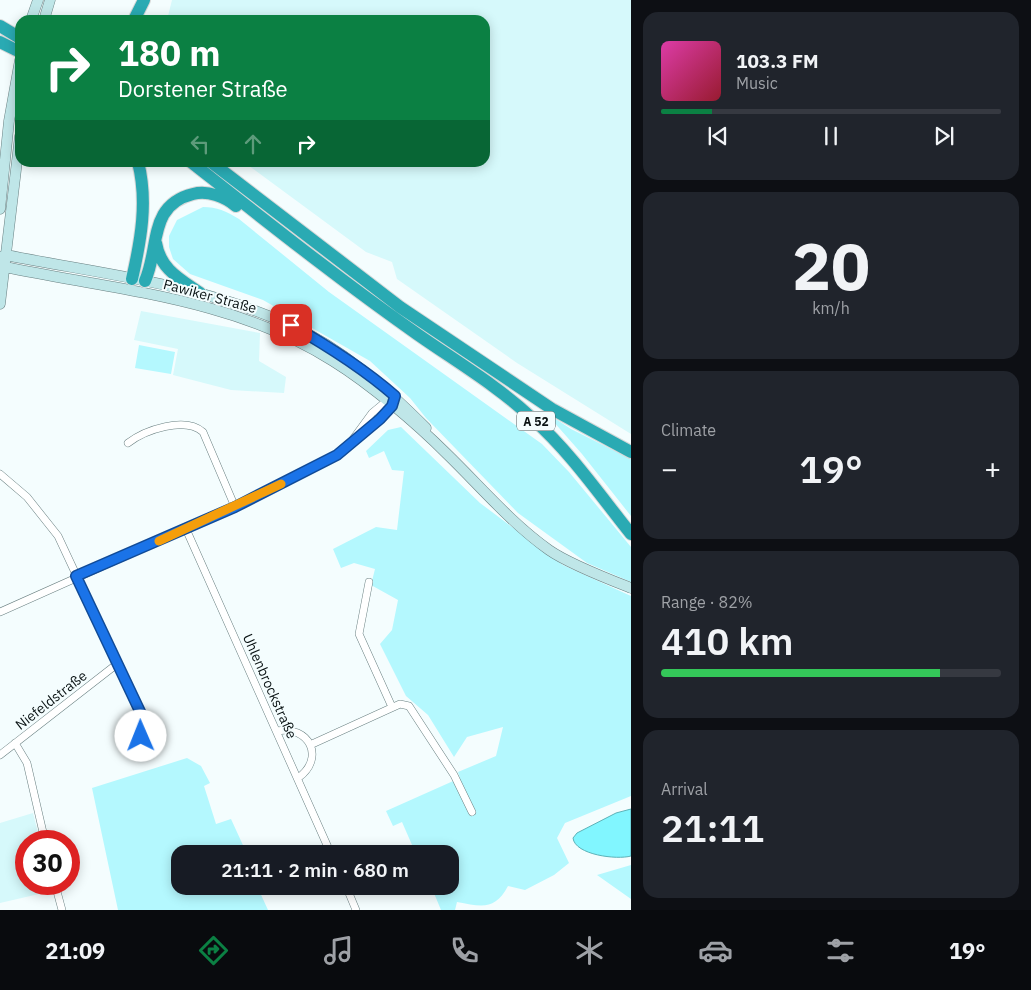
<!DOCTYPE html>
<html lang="en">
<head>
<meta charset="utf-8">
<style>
	body { margin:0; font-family:"IBM Plex Sans",sans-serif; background:#20242c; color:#f1f3f6; height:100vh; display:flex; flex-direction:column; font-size:19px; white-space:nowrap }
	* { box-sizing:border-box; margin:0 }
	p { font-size:16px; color:#9ea1a6 }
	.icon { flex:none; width:28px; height:28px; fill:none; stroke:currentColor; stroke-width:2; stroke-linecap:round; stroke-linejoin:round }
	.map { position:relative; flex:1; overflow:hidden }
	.panel { display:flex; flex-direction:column; gap:12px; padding:12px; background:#0d0f14; width:400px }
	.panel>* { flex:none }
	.banner { position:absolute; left:15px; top:15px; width:475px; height:152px; border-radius:15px; box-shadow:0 2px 12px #0003; background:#0b8043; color:#fff; overflow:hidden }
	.speed { position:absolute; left:15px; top:830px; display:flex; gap:10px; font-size:25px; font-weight:700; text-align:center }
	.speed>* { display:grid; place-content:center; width:65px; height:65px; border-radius:50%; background:#171b24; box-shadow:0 2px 12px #0003; line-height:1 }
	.speed .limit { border:8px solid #d22; background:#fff; color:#111 }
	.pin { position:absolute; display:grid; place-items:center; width:42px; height:42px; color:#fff; margin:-21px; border-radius:10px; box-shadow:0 2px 8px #0006 }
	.me { position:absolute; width:55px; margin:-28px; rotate:359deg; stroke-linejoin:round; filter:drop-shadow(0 0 4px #0008) }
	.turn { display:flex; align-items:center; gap:18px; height:105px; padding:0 20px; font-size:22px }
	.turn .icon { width:65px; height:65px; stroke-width:2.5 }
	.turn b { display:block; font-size:35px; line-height:42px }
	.lanes { display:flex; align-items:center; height:48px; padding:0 20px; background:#0003; justify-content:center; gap:25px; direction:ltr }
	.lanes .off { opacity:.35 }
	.big { font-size:38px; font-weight:600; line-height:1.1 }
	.panel .card { flex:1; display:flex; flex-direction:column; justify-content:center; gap:8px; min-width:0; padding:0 18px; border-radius:15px; background:#20242c }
	.panel .dial { align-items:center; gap:0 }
	.dial b { font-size:65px; line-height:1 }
	.song { display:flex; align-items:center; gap:15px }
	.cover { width:60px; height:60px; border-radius:8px; background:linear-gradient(135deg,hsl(320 70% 55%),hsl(350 70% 35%)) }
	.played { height:5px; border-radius:2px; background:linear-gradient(90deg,#0b8043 15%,#363941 15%) }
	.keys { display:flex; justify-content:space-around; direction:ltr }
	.heat { display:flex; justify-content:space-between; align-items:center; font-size:28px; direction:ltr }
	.charge { height:8px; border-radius:4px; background:linear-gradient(90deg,#34c759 82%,#363941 0) }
	.trip { position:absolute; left:171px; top:845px; width:288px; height:50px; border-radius:15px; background:#171b24; box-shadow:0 2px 12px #0003; font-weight:600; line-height:50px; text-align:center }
	.tab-bar { display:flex; height:80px; justify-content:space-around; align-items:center; background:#090b0e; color:#9ea1a6 }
	.tab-bar .icon { width:35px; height:35px }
	.tab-bar .active { color:#0b8043 }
	.tab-bar b { font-size:22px; color:#f1f3f6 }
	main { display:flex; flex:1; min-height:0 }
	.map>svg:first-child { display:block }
	.built { fill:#d6f9fb }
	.green { fill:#b4f8fe }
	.water { fill:#81f6ff; stroke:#5db2b8 }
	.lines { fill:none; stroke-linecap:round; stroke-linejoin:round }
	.street-casing { stroke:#6a8082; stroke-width:8 }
	.secondary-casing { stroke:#6a8082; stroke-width:11 }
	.highway-casing { stroke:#d8d9d9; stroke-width:14 }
	.street { stroke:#fff; stroke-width:7 }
	.secondary { stroke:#bfe6e8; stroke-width:10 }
	.highway { stroke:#2aaab3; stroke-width:12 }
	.route-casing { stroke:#114b97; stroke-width:12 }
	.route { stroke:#1a73e8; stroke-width:9 }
	.slow { stroke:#f59e0b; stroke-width:9 }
	.labels { text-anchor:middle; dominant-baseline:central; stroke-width:4; stroke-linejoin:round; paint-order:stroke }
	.shield { fill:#f4fdfe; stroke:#50585a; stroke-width:1 }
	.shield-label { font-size:12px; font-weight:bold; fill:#091213 }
	.street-label { font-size:14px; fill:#091213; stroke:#f4fdfe }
</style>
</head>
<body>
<main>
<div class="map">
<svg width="631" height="910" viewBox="0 0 631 910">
	<rect width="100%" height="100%" fill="#f4fdfe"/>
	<path class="built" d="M172,0H631V434L517,363L397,279L392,262L366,252L245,163L485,162V20H167Z
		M141,311L260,333L259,361L286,377L284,393L231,390L173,375L178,349L134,340Z
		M33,813L40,841H26V884H50L52,891L0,903V823Z"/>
	<path class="green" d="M203,207C217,207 226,211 239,219L329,292L542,444L569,472L631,547V582L587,563L518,513L426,418L410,398L370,361L263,300L190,274L173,259L169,247V236L177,220Z
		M139,345L175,352L171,374L135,368Z
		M545,412L571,429L631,459V516L582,454Z
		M401,427L480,503L563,565L631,596V796L565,823L557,838L569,863L554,875L525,890L508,886C495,910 483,907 457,902L455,910H441L431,886H450V854H416L402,822L393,826L386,811L460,778L458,772L496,756L503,727L467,737L454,757L428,715L406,696L380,644L392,630L398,600L371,585L375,569L354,563L341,568L333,549L376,527L397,530L404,471L392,470L384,451L369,458L366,451L388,430Z
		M187,758L201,766L210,783L204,786L216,824L231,819L247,854H180V886H257L268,910H118L92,788Z
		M631,865V899L597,875Z"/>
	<path class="water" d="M631,809V856C617,860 575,855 573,838L577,833L616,813Z"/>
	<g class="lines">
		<defs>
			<path id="street" d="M353,439L372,413L389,399
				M128,443C145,430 185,416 203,432L235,507
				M0,474L27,497L58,536L145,722L141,737
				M186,529L331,854
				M369,582L359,634L392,707
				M0,612L235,507L337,455L380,419L393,402
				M277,731C309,725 326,758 298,778
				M15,743L27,763L45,841
				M310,745L400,704L409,706L454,775L472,812
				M0,755L117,664
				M55,884L62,910
				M346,886L356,910"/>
			<path id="secondary" d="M31,20L38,0
				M44,20L50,0
				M0,209L9,121L20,60
				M0,257L6,255C101,274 201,284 290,325C343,349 386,388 426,428
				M0,263L5,267C116,290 236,299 333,361C370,384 416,423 447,454C480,486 511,523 549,550C569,564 608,579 631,588
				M0,304L20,136"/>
			<path id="highway" d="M134,20L144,0
				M0,26L20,38
				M0,42L20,52
				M191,162C266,221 340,280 417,334C457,362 498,386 533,419C571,453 599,494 631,534
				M211,162L400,307L552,409L631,452
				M156,243C160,269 180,279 200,293
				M132,279C141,240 148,201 138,162
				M145,281C160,247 148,205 193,194C208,190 225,197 236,206"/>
		</defs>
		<use href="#street" class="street-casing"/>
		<use href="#secondary" class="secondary-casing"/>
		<use href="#highway" class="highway-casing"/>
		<use href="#street" class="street"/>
		<use href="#secondary" class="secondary"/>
		<use href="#highway" class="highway"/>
	</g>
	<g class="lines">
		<defs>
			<path id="route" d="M141,736L145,722L76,576L235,507L337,455L380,419L392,406L395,396C363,368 328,346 291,325"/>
		</defs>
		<use href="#route" class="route-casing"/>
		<use href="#route" class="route"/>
		<path class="slow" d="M159,541L281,484"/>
	</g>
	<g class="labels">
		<rect class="shield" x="517" y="411.5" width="38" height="19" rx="4"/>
		<g class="shield-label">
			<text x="536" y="421">A 52</text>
		</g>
		<g class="street-label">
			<text transform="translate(210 296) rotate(15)">Pawiker Straße</text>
			<text transform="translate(270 686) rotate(66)">Uhlenbrockstraße</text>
			<text transform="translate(51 700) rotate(-38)">Niefeldstraße</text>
		</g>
	</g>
</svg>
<div class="speed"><div class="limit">30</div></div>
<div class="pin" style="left:291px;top:325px;background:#d93025"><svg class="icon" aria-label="arrive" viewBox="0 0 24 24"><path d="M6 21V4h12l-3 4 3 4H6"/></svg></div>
<svg class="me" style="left:141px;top:736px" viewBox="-20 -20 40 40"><circle r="19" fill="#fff"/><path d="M0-13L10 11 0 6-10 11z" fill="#1a73e8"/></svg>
<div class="trip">21:11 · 2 min · 680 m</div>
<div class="banner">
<div class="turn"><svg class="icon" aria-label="right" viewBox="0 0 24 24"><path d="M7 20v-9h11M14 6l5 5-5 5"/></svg><div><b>180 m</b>Dorstener Straße</div></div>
<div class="lanes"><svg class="icon off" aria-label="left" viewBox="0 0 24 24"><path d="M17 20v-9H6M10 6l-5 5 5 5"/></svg><svg class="icon off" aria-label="ahead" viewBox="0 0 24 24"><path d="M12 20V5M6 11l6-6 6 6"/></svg><svg class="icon" aria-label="right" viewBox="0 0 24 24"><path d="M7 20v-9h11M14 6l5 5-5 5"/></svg></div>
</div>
</div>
<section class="panel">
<div class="card">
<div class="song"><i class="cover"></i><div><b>103.3 FM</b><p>Music</p></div></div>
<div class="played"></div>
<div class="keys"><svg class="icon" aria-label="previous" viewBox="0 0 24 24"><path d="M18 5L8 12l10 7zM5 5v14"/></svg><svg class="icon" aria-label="pause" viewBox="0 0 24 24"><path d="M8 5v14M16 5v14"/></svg><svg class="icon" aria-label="next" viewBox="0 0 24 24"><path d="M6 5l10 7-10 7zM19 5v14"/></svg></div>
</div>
<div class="card dial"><b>20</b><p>km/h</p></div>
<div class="card"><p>Climate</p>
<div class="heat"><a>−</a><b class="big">19°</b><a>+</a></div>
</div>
<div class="card"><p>Range · 82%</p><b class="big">410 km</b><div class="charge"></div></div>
<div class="card"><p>Arrival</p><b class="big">21:11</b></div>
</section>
</main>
<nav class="tab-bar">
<b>21:09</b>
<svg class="icon active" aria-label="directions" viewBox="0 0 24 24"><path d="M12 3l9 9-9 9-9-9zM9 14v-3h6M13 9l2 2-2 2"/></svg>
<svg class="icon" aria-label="music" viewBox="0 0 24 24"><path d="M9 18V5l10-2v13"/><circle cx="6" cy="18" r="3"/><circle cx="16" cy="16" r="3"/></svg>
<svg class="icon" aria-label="phone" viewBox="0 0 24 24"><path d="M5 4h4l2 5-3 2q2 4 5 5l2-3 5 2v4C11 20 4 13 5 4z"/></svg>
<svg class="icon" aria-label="climate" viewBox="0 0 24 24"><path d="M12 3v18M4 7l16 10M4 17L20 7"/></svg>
<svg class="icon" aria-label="car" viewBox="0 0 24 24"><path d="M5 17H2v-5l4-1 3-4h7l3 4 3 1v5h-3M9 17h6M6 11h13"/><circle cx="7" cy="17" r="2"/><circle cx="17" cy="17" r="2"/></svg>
<svg class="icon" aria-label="filters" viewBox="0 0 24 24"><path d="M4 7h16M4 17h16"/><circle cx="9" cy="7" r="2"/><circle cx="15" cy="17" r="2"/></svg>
<b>19°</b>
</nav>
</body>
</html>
